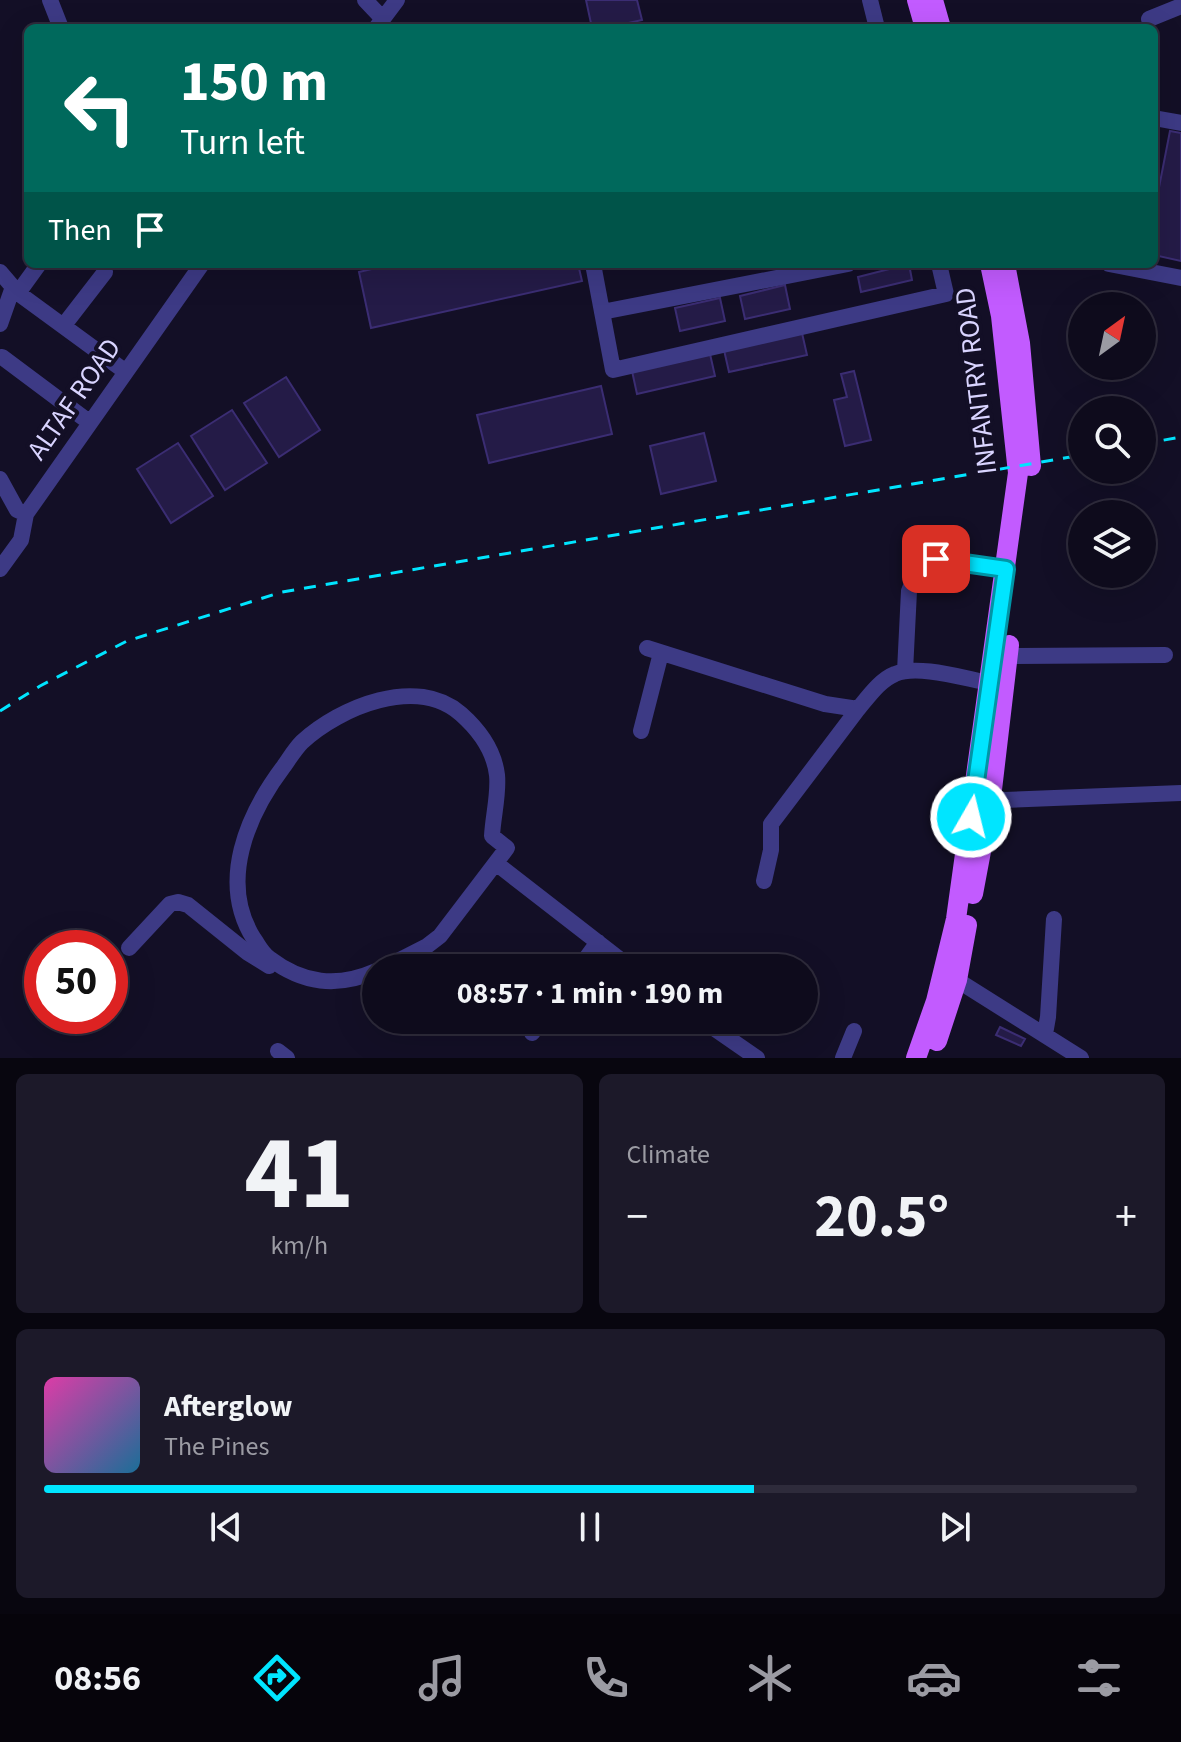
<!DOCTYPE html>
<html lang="en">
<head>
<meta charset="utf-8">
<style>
	body { margin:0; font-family:"Source Sans 3",sans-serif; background:#1c1929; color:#f1f3f6; height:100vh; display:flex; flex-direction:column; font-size:30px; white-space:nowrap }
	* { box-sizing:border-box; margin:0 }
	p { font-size:26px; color:#9b9ba3 }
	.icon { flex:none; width:44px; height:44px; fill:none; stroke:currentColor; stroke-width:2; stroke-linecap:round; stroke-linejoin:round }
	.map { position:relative; height:1058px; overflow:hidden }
	.panel { display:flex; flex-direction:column; gap:16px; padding:16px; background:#08060f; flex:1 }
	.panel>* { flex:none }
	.guide { position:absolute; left:24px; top:24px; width:1134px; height:244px; border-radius:12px; box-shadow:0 8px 32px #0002,0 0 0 2px #2e2b3b; background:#00695c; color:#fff; overflow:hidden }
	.needle { width:52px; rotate:33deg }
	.fabs { position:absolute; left:1068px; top:292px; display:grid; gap:16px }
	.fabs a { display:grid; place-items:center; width:88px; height:88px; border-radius:50%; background:#0e0b1c; box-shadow:0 8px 32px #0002,0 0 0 2px #2e2b3b; font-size:40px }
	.speed { position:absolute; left:24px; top:930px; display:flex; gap:16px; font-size:40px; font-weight:700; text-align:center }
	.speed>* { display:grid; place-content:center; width:104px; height:104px; border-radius:50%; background:#0e0b1c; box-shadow:0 8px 32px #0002,0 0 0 2px #2e2b3b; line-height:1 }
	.speed .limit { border:12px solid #d22; background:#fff; color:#111 }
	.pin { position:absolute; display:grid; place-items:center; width:68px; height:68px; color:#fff; margin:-34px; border-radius:16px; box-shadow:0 4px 12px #0006 }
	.me { position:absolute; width:88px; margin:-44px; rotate:8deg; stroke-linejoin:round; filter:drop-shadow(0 0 6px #0008) }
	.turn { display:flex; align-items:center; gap:28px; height:168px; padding:0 24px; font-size:36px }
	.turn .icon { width:104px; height:104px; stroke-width:2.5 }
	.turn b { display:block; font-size:56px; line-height:68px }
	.then { display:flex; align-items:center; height:76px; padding:0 24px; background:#0003; gap:16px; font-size:30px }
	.big { font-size:60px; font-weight:700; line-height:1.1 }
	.panel .widget { flex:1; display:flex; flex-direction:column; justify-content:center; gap:12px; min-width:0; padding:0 28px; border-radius:12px; background:#1c1929 }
	.panel .dial { align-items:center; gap:0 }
	.dial b { font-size:104px; line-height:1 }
	.song { display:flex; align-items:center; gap:24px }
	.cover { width:96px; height:96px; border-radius:12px; background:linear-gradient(135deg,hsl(320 70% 55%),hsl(200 70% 35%)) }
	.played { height:8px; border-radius:4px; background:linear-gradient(90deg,#00e5ff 65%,#2e2b3b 65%) }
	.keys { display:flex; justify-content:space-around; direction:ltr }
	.heat { display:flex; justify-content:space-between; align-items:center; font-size:44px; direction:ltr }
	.panel .tiles { flex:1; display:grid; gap:16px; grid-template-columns:1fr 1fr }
	.widget:last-child { grid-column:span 2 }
	.trip { position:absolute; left:362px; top:954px; width:456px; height:80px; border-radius:40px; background:#0e0b1c; box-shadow:0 8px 32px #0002,0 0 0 2px #2e2b3b; font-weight:700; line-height:80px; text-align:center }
	.tabs { display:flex; height:128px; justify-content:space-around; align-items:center; background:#06040b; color:#9b9ba3 }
	.tabs .icon { width:56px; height:56px }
	.tabs .on { color:#00e5ff }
	.tabs b { font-size:36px; color:#f1f3f6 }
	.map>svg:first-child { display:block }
	.building { fill:#241b47; stroke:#3b2d73; stroke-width:2 }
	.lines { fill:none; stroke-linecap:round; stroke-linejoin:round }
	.minor { stroke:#3d3a85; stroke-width:16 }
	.major { stroke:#c25bff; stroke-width:20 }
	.rail { stroke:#00e5ff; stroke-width:3; stroke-dasharray:12 10; stroke-linecap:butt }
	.route-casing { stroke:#0095a6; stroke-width:20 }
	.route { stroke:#00e5ff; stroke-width:14 }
	.labels { text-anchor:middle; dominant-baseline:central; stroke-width:8; stroke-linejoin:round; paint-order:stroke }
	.street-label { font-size:28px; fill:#d9d4ff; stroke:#130f26 }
</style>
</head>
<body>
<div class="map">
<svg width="1181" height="1058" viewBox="0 0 1181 1058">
	<rect width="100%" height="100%" fill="#130f26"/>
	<path class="building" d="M586,0H637L642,20L606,28H592Z
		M1170,131L1181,133V261L1154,255V213Z
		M393,264H578L582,281L371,328L359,272Z
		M909,264L912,280L861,292L858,277Z
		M785,285L790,309L745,319L740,296Z
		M720,298L725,321L680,331L675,308Z
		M802,333L807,355L729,372L724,350Z
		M710,354L715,376L637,394L632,371Z
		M854,371L871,440L845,446L834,400L847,397L841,374Z
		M286,377L320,430L279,457L244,403Z
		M601,386L612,434L489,463L477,415Z
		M232,410L267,463L225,490L191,436Z
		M704,433L716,481L661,494L650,446Z
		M178,443L213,496L171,523L137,469Z
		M1000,1027L1025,1039L1021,1046L996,1035Z"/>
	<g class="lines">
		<path class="minor" d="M50,0L61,28
			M365,0L383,19
			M870,0L877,28
			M1149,19L1181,6
			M376,28L397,0
			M1154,118L1181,123
			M39,264L18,293L126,372
			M593,264L613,370L946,294L939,264
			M1109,264L1181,278
			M0,272L18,293
			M602,312L848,264
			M0,324L13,287
			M64,325L105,272
			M2,357L89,422
			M0,479L17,510L26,514
			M0,569L21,540L26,514L202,264
			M647,648L825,704L858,709C869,696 880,680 895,674C918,664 966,679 990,683
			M999,656L1165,655
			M905,671L909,591L921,562L936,559L1006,569
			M641,731L661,653
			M991,798L1004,800L1181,793
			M497,864L631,968
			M764,881L771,850V824L858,709
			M129,948L170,904L178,902L188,905L248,953L269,966
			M579,968L598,942
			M376,971C337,988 303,984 269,958C262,953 259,946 254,939C218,882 247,815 284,766C289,759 295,749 302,742C340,707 417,675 461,714C479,730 494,750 497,775C499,794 493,816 492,836L507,848L440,936L427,946L384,968
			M957,980L1081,1058
			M702,1020L757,1058
			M532,1033L542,1020
			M1045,1034L1048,1017L1054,919
			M278,1051L287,1058
			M843,1058L854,1031"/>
		<path class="major" d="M917,0L925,28
			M933,0L941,28
			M1005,264L1020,343L1031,466
			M973,894L991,798L1009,645
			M937,1041L957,980L967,925
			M916,1058L936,1001L956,919L1018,473L1001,316L990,264"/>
		<path class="rail" d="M1142,444L1181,437
			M0,711L40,686L127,641L282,592L1082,455"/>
	</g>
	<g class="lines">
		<defs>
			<path id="route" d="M936,559L1006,569L971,817"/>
		</defs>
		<use href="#route" class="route-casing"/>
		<use href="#route" class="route"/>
	</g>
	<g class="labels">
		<g class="street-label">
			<text transform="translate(976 381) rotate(-97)">INFANTRY ROAD</text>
			<text transform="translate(74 399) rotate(-55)">ALTAF ROAD</text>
		</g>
	</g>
</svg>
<div class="fabs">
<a><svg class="needle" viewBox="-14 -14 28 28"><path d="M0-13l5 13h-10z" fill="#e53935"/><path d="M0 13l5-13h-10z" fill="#9b9ba3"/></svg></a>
<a><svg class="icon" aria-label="search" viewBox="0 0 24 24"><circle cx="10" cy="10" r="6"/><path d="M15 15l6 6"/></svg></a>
<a><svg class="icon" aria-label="layers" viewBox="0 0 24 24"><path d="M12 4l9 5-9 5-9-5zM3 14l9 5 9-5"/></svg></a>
</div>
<div class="speed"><div class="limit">50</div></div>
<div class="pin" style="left:936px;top:559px;background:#d93025"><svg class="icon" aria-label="arrive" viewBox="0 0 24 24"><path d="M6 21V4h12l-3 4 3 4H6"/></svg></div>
<svg class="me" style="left:971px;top:817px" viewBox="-20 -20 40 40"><circle r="17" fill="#00e5ff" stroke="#fff" stroke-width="3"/><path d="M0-11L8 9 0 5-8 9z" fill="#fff"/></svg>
<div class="trip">08:57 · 1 min · 190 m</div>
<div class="guide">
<div class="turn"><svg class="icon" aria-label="left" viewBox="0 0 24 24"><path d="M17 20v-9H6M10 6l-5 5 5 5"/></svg><div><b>150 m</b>Turn left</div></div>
<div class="then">Then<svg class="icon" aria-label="arrive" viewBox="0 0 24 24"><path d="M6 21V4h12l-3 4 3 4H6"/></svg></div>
</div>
</div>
<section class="panel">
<div class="tiles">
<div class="widget dial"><b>41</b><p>km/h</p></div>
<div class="widget"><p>Climate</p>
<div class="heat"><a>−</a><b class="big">20.5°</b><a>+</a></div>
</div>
<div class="widget">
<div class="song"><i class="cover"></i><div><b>Afterglow</b><p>The Pines</p></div></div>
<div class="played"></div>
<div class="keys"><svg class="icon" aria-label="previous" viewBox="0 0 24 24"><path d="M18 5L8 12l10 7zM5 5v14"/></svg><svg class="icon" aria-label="pause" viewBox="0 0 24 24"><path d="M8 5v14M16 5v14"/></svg><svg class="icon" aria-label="next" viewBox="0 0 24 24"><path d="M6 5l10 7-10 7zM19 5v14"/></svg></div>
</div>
</div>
</section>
<nav class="tabs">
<b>08:56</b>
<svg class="icon on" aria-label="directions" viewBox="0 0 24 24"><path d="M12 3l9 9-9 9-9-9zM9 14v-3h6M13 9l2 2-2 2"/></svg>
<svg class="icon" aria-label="music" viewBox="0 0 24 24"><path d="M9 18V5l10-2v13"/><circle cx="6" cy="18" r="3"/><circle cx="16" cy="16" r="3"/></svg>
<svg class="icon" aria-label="phone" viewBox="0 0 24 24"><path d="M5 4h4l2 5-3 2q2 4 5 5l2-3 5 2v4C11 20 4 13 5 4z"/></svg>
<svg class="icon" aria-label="climate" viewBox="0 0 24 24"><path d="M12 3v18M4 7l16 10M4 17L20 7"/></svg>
<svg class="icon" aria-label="car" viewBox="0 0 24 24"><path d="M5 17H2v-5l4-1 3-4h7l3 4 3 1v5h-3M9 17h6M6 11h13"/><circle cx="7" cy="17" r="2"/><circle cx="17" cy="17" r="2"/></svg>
<svg class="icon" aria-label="filters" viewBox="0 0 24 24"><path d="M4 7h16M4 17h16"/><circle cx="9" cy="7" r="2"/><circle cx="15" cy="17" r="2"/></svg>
</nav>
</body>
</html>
